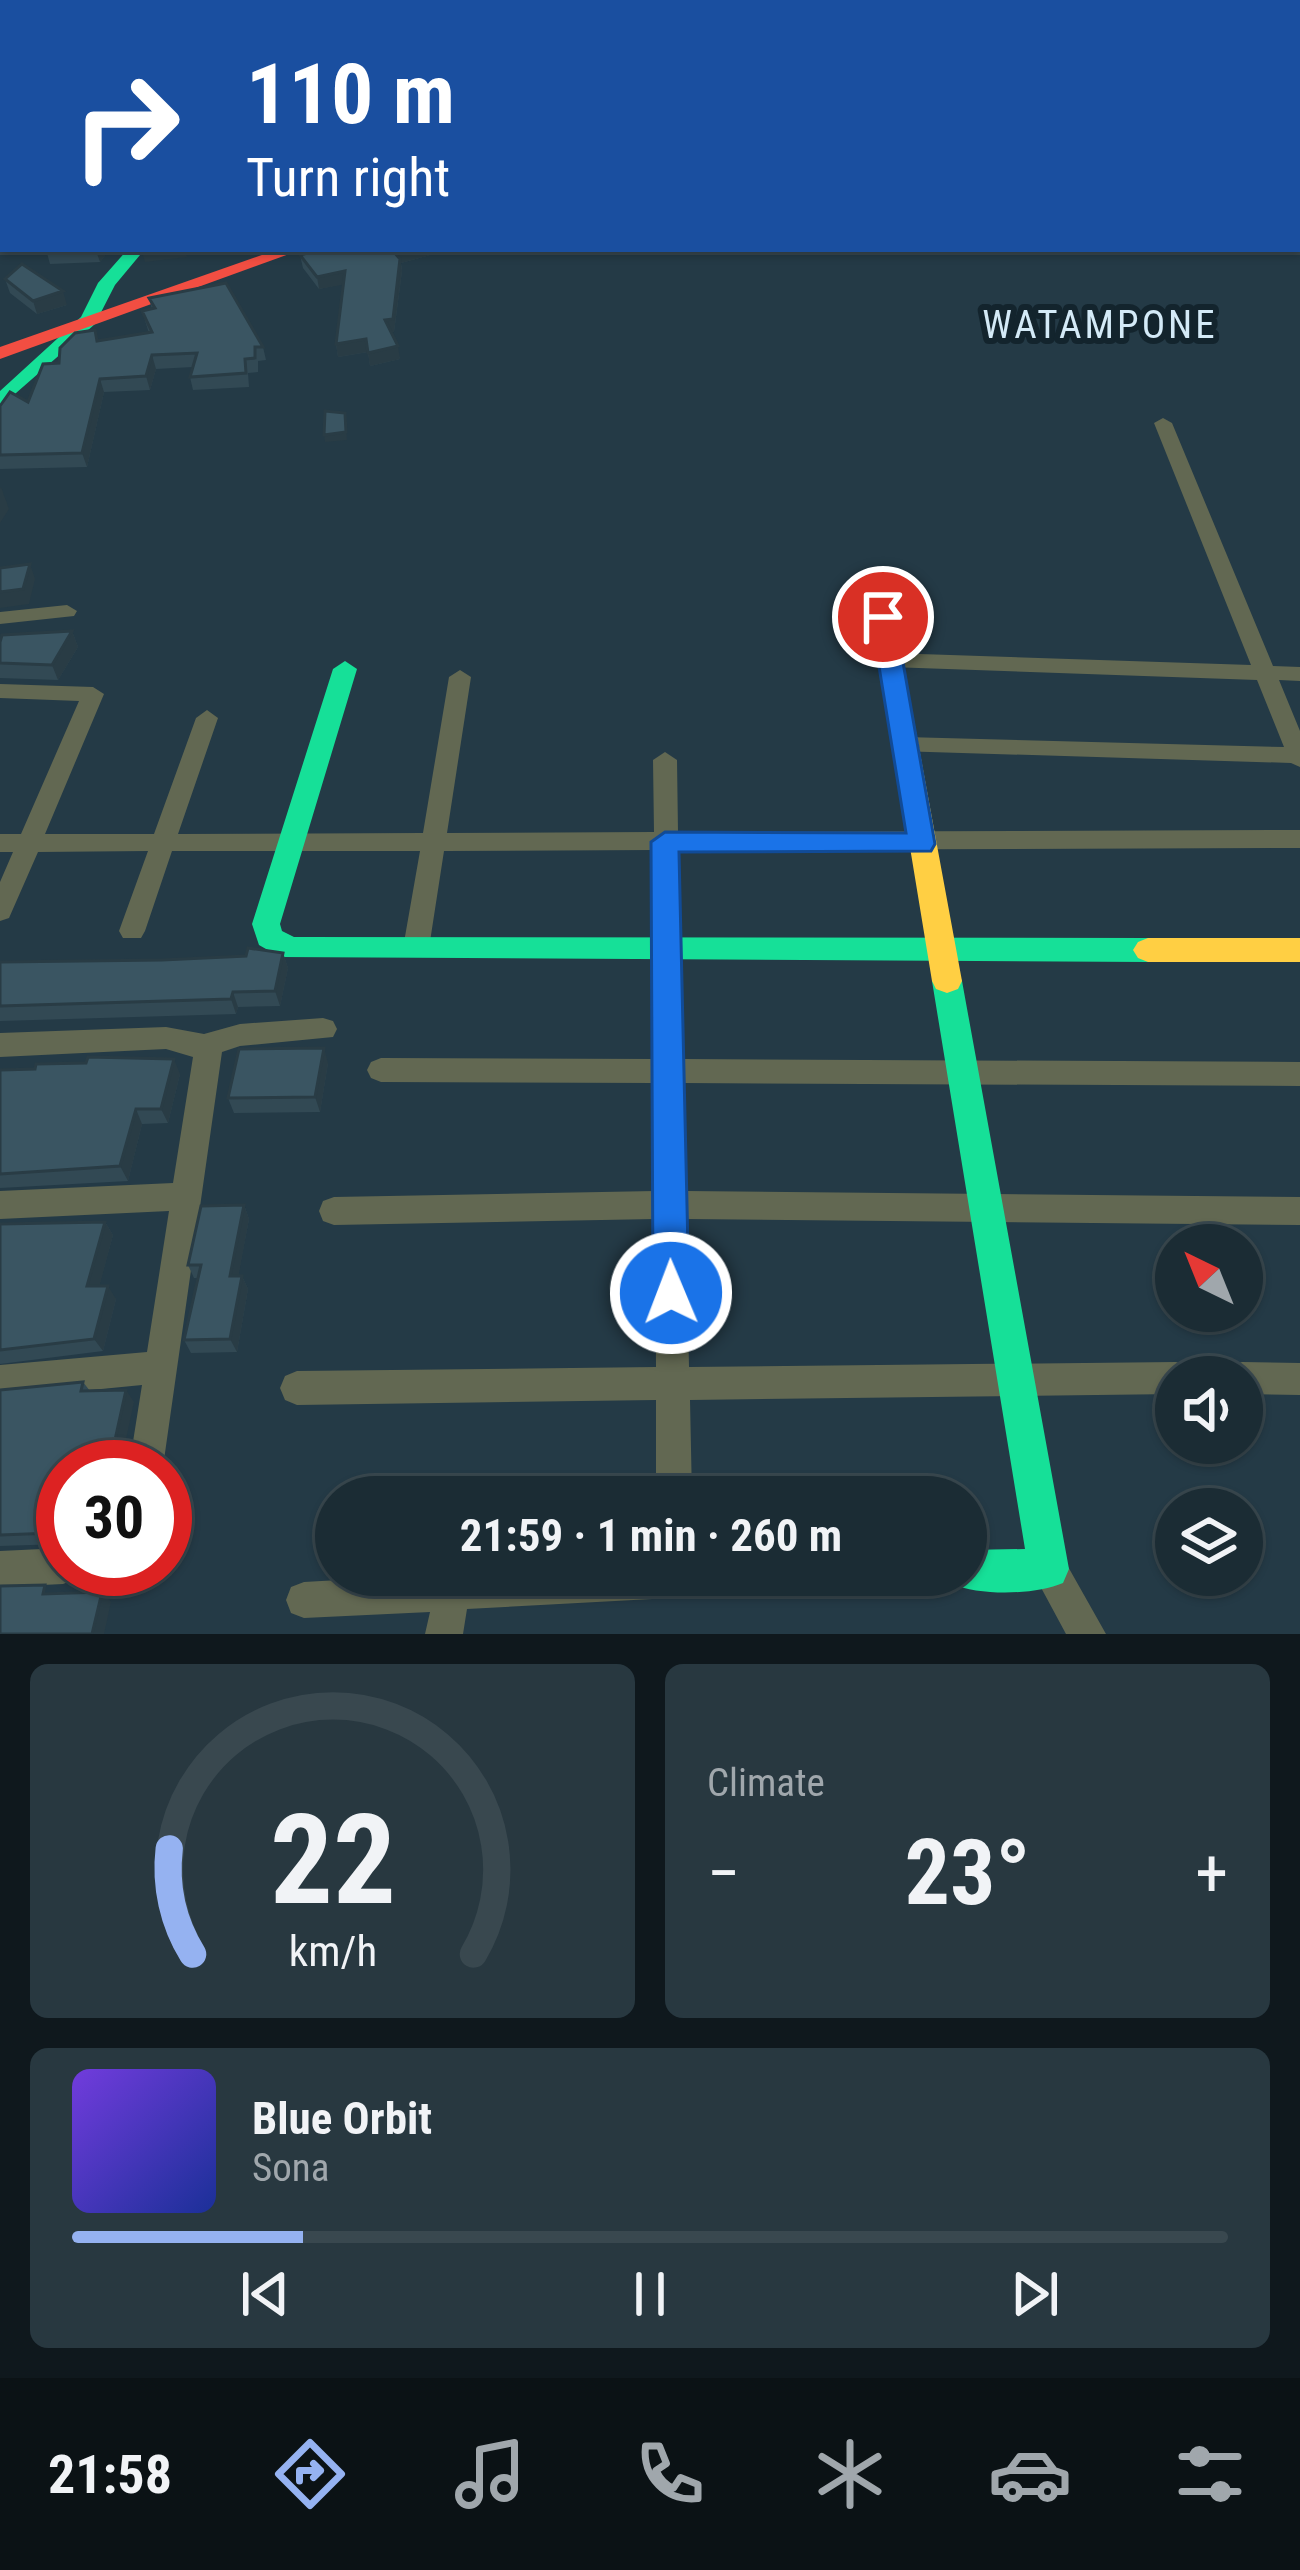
<!DOCTYPE html>
<html lang="en">
<head>
<meta charset="utf-8">
<style>
	body { margin:0; font-family:"Roboto Condensed",sans-serif; background:#283840; color:#f1f3f6; height:100vh; display:flex; flex-direction:column; font-size:45px; white-space:nowrap }
	* { box-sizing:border-box; margin:0 }
	p { font-size:39px; color:#a0a7ac }
	.icon { flex:none; width:66px; height:66px; fill:none; stroke:currentColor; stroke-width:2; stroke-linecap:round; stroke-linejoin:round }
	.map { position:relative; height:1634px; overflow:hidden }
	.details { display:flex; flex-direction:column; gap:30px; padding:30px; background:#0f181d; flex:1 }
	.details>* { flex:none }
	.hud { position:absolute; left:0px; top:0px; width:1302px; height:252px; box-shadow:0 3px 9px #0004,0 0 0 3px #39484f; background:#1a4fa0; color:#fff; overflow:hidden }
	.needle { width:78px; rotate:317deg }
	.fabs { position:absolute; left:1155px; top:1224px; display:grid; gap:24px }
	.fabs a { display:grid; place-items:center; width:108px; height:108px; border-radius:50%; background:#1b2c34; box-shadow:0 3px 9px #0004,0 0 0 3px #39484f; font-size:60px }
	.speed { position:absolute; left:36px; top:1440px; display:flex; gap:24px; font-size:60px; font-weight:700; text-align:center }
	.speed>* { display:grid; place-content:center; width:156px; height:156px; border-radius:50%; background:#1b2c34; box-shadow:0 3px 9px #0004,0 0 0 3px #39484f; line-height:1 }
	.speed .limit { border:18px solid #d22; background:#fff; color:#111 }
	.pin { position:absolute; display:grid; place-items:center; width:102px; height:102px; color:#fff; margin:-51px; border:6px solid #fff; border-radius:50%; box-shadow:0 3px 12px #0007 }
	.me { position:absolute; width:132px; margin:-66px; rotate:359deg; stroke-linejoin:round; filter:drop-shadow(0 0 9px #0008) }
	.turn { display:flex; align-items:center; gap:42px; height:252px; padding:0 48px; font-size:54px }
	.turn .icon { width:156px; height:156px; stroke-width:2.5 }
	.turn b { display:block; font-size:84px; line-height:102px }
	.big { font-size:90px; font-weight:700; line-height:1.1 }
	.details .widget { flex:1; display:flex; flex-direction:column; justify-content:center; gap:18px; min-width:0; padding:0 42px; border-radius:18px; background:#283840 }
	.details .dial { align-items:center; gap:0 }
	.dial svg { height:312px; overflow:visible; fill:none; stroke:#39484f; stroke-width:7; stroke-linecap:round; text-anchor:middle }
	.dial text { fill:#f1f3f6; stroke:none }
	.song { display:flex; align-items:center; gap:36px }
	.cover { width:144px; height:144px; border-radius:18px; background:linear-gradient(135deg,hsl(260 70% 55%),hsl(230 70% 35%)) }
	.played { height:12px; border-radius:6px; background:linear-gradient(90deg,#95b2f1 20%,#39484f 20%) }
	.keys { display:flex; justify-content:space-around; direction:ltr }
	.heat { display:flex; justify-content:space-between; align-items:center; font-size:66px; direction:ltr }
	.details .tiles { flex:1; display:grid; gap:30px; grid-template-columns:1fr 1fr }
	.widget:last-child { grid-column:span 2 }
	.trip { position:absolute; left:315px; top:1476px; width:672px; height:120px; border-radius:60px; background:#1b2c34; box-shadow:0 3px 9px #0004,0 0 0 3px #39484f; font-weight:700; line-height:120px; text-align:center }
	.tab-bar { display:flex; height:192px; justify-content:space-around; align-items:center; background:#0b1215; color:#a0a7ac }
	.tab-bar .icon { width:84px; height:84px }
	.tab-bar .active { color:#95b2f1 }
	.tab-bar b { font-size:54px; color:#f1f3f6 }
	.map>svg:first-child { display:block }
	.lines { fill:none; stroke-linecap:round; stroke-linejoin:round }
	.street { fill:#626852; fill-rule:evenodd }
	.fast { fill:#16e098; fill-rule:evenodd }
	.slow { fill:#ffcf43; fill-rule:evenodd }
	.jam { fill:#f24e42; fill-rule:evenodd }
	.wall { fill:#324954 }
	.shaded-wall { fill:#293c45 }
	.building { fill:#3a5562; stroke:#293c45; stroke-width:3 }
	.route { fill:#1a73e8; stroke:#114b97; stroke-width:3 }
	.labels { text-anchor:middle; dominant-baseline:central; stroke-width:12; stroke-linejoin:round; paint-order:stroke }
	.far-quarter-label { font-size:39px; letter-spacing:3px; fill:#d4eaf7; stroke:#13242d }
</style>
</head>
<body>
<div class="map">
<svg width="1300" height="1634" viewBox="0 0 1300 1634">
	<rect width="100%" height="100%" fill="#243a46"/>
	<g class="lines">
		<path class="street" d="M1299,46H1300V52H1299Z
			M1299,86H1300V94H1299Z
			M3,94V104L0,105V95Z
			M0,115H3V123H0Z
			M3,161V170L0,171V162Z
			M1299,193H1300V201H1299Z
			M1163,418L1172,423L1273,666L1300,667V681L1279,680L1300,731V767L1291,763L897,751L894,745L905,737L1284,747L1257,680L890,667L879,660L890,653L1251,665L1154,423Z
			M67,605L77,611L74,616L0,624V612Z
			M460,670L471,677L447,833L654,832L653,760L665,752L677,760L678,832L1300,830V848L678,850L683,1059L1300,1062V1086L683,1083L685,1191L1300,1197V1225L686,1219L689,1367L1176,1362L1188,1366L1192,1377H1176V1394L690,1400L692,1497H656V1400L297,1405L285,1400L280,1388L285,1376L297,1371L656,1367L655,1219L334,1225L323,1221L319,1211L323,1201L334,1197L655,1191V1083L381,1082L371,1078L367,1070L371,1062L381,1058L655,1059L654,850L444,851L429,948L425,955H407L403,948L420,851H172L145,931L141,938H123L119,931L148,851L38,852L9,918L0,921V882L13,852H0V834H21L79,701L0,698V684L93,687L104,694L45,834H154L196,718L207,710L218,718L178,834L423,833L449,677Z
			M323,1018L333,1021L337,1029L333,1037L240,1046L222,1052L163,1467H129L142,1385L0,1399V1365L147,1352L169,1211L0,1219V1191L173,1183L193,1057L166,1049L0,1057V1033L166,1027L204,1034L240,1024Z
			M1242,1362L1300,1363V1395L1242,1394V1377H1226L1230,1366Z
			M63,1548V1569H80L76,1579L63,1584L0,1587V1551Z
			M1049,1551L1062,1556L1106,1634H1066L1031,1569L1036,1556Z
			M427,1575H784L779,1588L766,1593L467,1609L463,1634H425L430,1612L304,1618L291,1613L286,1600L291,1587L304,1582Z"/>
		<path class="fast" d="M128,249H145L115,285L95,324L0,407V391L81,317L98,283Z
			M345,661L357,669L280,924L282,931L294,937L1148,938L1158,942L1163,950L1158,958L1148,962L280,957L259,945L252,924L333,669Z
			M947,969L958,973L962,981L1069,1569L1063,1583C1035,1595 980,1596 952,1584L948,1575H966V1550L1025,1549L932,981L936,973Z"/>
		<path class="slow" d="M876,567L887,574L962,981L958,989L947,993L936,989L932,981L865,574Z
			M1148,938H1300V962H1148L1138,958L1133,950L1138,942Z"/>
		<path class="jam" d="M279,249H303L0,359V347Z"/>
	</g>
	<path class="wall" d="M50,249H110L100,262L50,264L47,253Z
		M323,249H452L401,263L402,271L394,332H391L400,359L370,366L368,352L338,357L336,344L343,284L319,289L303,268L300,255Z
		M5,279L67,305L37,314L10,293Z
		M149,298L263,347L266,360L258,361V372L248,373L249,387L193,390L190,377L193,367L156,369L150,390L104,392L87,467L0,469V406L28,402L59,363L98,341L149,333L142,311L152,309Z
		M72,631L78,647L58,680L0,678V642Z
		M283,953L288,968L280,1006L238,1007L236,1014L0,1021V962L162,960Z
		M328,1063L320,1112L234,1113L228,1098Z
		M0,1070L180,1074L168,1123L142,1124L128,1181L0,1188Z
		M244,1205L249,1219L238,1276H242L248,1289L237,1352L191,1353L184,1340L198,1278H194L188,1265Z
		M105,1222L113,1235L99,1286L116,1299L103,1351L0,1364V1224Z
		M83,1382L90,1391L134,1402L63,1467V1545L62,1544L0,1546V1390Z"/>
	<path class="shaded-wall" d="M98,249H110L100,262L96,251Z
		M141,249H185L187,257L145,262Z
		M406,249H452L401,263L402,271L394,332L387,333L385,320L394,252Z
		M345,271L347,284L319,289L317,277Z
		M63,291L67,305L37,314L33,301Z
		M366,339L368,352L338,357L336,344Z
		M398,346L400,359L370,366L368,353Z
		M152,355L156,369L150,390L146,376Z
		M100,379L104,392L87,467L82,453Z
		M345,413L347,440L325,442L324,435Z
		M1,487L9,509L0,523V489Z
		M30,564L35,579L29,604L0,608V592Z
		M72,631L78,647L58,680L52,665Z
		M283,953L288,968L280,1006L275,991Z
		M233,992L238,1007L236,1014L231,999Z
		M324,1048L328,1063L320,1112L315,1097Z
		M174,1059L180,1074L168,1123L161,1109Z
		M136,1109L142,1124L128,1181L120,1166Z
		M244,1205L249,1219L236,1289L230,1276Z
		M105,1222L113,1235L96,1299L87,1286Z
		M242,1276L248,1289L237,1352L230,1339Z
		M108,1286L116,1299L103,1351L94,1339Z
		M126,1390L134,1402L120,1467H109Z
		M102,1592L111,1602L104,1634H92Z"/>
	<path class="building" d="M220,0H354L353,3H220Z
		M644,0H797L804,3H624Z
		M1300,0L1299,18V3H1066L1060,1Z
		M50,249H98L96,251L47,253Z
		M323,249H406L394,252L400,259L393,319L385,320L398,346L368,353L366,339L336,344L345,271L317,277L300,255Z
		M22,264L63,291L33,301L5,279Z
		M226,283L263,347H255V358L245,359L246,373L190,377L197,353L152,355L146,376L100,379L82,453L0,455V406L10,392L28,402L43,364L59,363L60,348L75,333L95,330L97,341L152,332L142,311L155,308L149,298Z
		M325,411L345,413L346,432L324,435Z
		M30,564L23,589L0,592V568Z
		M72,631L52,665L0,663V642L2,635Z
		M248,948L283,953L275,991L233,992L231,999L0,1006V962L162,960L246,956Z
		M324,1048L315,1097L228,1098L239,1049Z
		M88,1057L174,1059L161,1109H136L120,1166L0,1174V1070L35,1069L36,1064L86,1063Z
		M244,1205L230,1276H242L230,1339L184,1340L201,1265H188L201,1206Z
		M105,1222L87,1286H108L94,1339L0,1350V1224Z
		M83,1382L81,1391L126,1390L109,1467H63V1539H58L53,1533L0,1535V1390Z
		M45,1585L43,1594L102,1592L92,1634H0V1586Z"/>
	<path class="route" d="M883,609L895,617L935,844L931,851L679,852L689,1293L684,1305L671,1310L659,1305L653,1293L651,842L665,832L906,833L871,617Z"/>
	<g class="labels">
		<g class="far-quarter-label">
			<text x="1100" y="325">WATAMPONE</text>
		</g>
	</g>
</svg>
<div class="fabs">
<a><svg class="needle" viewBox="-14 -14 28 28"><path d="M0-13l5 13h-10z" fill="#e53935"/><path d="M0 13l5-13h-10z" fill="#a0a7ac"/></svg></a>
<a><svg class="icon" aria-label="sound" viewBox="0 0 24 24"><path d="M4 9h4l5-4v14l-5-4H4zM17 9q2 3 0 6"/></svg></a>
<a><svg class="icon" aria-label="layers" viewBox="0 0 24 24"><path d="M12 4l9 5-9 5-9-5zM3 14l9 5 9-5"/></svg></a>
</div>
<div class="speed"><div class="limit">30</div></div>
<div class="pin" style="left:883px;top:617px;background:#d93025"><svg class="icon" aria-label="arrive" viewBox="0 0 24 24"><path d="M6 21V4h12l-3 4 3 4H6"/></svg></div>
<svg class="me" style="left:671px;top:1293px" viewBox="-20 -20 40 40"><circle r="17" fill="#1a73e8" stroke="#fff" stroke-width="3"/><path d="M0-11L8 9 0 5-8 9z" fill="#fff"/></svg>
<div class="trip">21:59 · 1 min · 260 m</div>
<div class="hud">
<div class="turn"><svg class="icon" aria-label="right" viewBox="0 0 24 24"><path d="M7 20v-9h11M14 6l5 5-5 5"/></svg><div><b>110 m</b>Turn right</div></div>
</div>
</div>
<section class="details">
<div class="tiles">
<div class="widget dial"><svg viewBox="0 0 100 80">
<path d="M14 69A42 42 0 1 1 86 69"/>
<path d="M14 69A42 42 0 0 1 8 42" stroke="#95b2f1"/>
<text x="50" y="56" font-size="32" font-weight="700">22</text>
<text x="50" y="72" font-size="11">km/h</text>
</svg></div>
<div class="widget"><p>Climate</p>
<div class="heat"><a>−</a><b class="big">23°</b><a>+</a></div>
</div>
<div class="widget">
<div class="song"><i class="cover"></i><div><b>Blue Orbit</b><p>Sona</p></div></div>
<div class="played"></div>
<div class="keys"><svg class="icon" aria-label="previous" viewBox="0 0 24 24"><path d="M18 5L8 12l10 7zM5 5v14"/></svg><svg class="icon" aria-label="pause" viewBox="0 0 24 24"><path d="M8 5v14M16 5v14"/></svg><svg class="icon" aria-label="next" viewBox="0 0 24 24"><path d="M6 5l10 7-10 7zM19 5v14"/></svg></div>
</div>
</div>
</section>
<nav class="tab-bar">
<b>21:58</b>
<svg class="icon active" aria-label="directions" viewBox="0 0 24 24"><path d="M12 3l9 9-9 9-9-9zM9 14v-3h6M13 9l2 2-2 2"/></svg>
<svg class="icon" aria-label="music" viewBox="0 0 24 24"><path d="M9 18V5l10-2v13"/><circle cx="6" cy="18" r="3"/><circle cx="16" cy="16" r="3"/></svg>
<svg class="icon" aria-label="phone" viewBox="0 0 24 24"><path d="M5 4h4l2 5-3 2q2 4 5 5l2-3 5 2v4C11 20 4 13 5 4z"/></svg>
<svg class="icon" aria-label="climate" viewBox="0 0 24 24"><path d="M12 3v18M4 7l16 10M4 17L20 7"/></svg>
<svg class="icon" aria-label="car" viewBox="0 0 24 24"><path d="M5 17H2v-5l4-1 3-4h7l3 4 3 1v5h-3M9 17h6M6 11h13"/><circle cx="7" cy="17" r="2"/><circle cx="17" cy="17" r="2"/></svg>
<svg class="icon" aria-label="filters" viewBox="0 0 24 24"><path d="M4 7h16M4 17h16"/><circle cx="9" cy="7" r="2"/><circle cx="15" cy="17" r="2"/></svg>
</nav>
</body>
</html>
